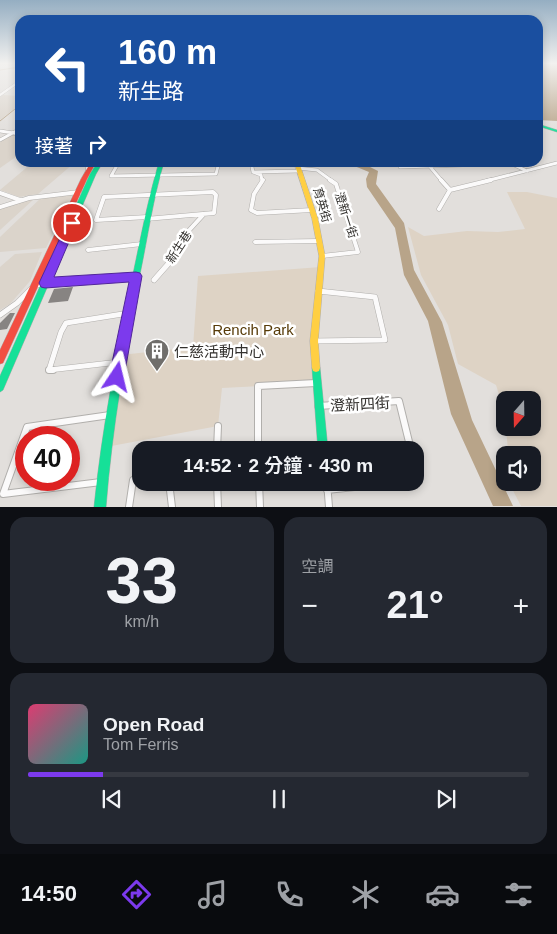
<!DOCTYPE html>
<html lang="zh-TW">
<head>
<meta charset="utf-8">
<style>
	body { margin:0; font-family:Arial,"Noto Sans TC",sans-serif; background:#242831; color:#f1f3f6; height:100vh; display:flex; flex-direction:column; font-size:19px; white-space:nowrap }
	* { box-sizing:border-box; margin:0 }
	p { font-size:16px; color:#9ea1a6 }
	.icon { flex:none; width:28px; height:28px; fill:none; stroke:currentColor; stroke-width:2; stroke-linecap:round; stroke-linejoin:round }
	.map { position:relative; height:507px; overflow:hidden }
	.details { display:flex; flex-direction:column; gap:10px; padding:10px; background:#0d0f14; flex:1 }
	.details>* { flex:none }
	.guide { position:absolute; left:15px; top:15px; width:528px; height:152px; border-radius:15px; box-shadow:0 2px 8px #0003; background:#1a4fa0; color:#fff; overflow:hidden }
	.needle { width:32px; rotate:200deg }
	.tools { position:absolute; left:496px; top:391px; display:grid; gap:10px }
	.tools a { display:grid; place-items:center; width:45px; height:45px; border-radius:10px; background:#171b24; box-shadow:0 2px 8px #0003; font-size:25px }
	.speed { position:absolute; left:15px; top:426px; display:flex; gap:10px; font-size:25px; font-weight:700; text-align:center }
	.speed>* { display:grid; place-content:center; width:65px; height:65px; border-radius:50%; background:#171b24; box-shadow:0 2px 8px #0003; line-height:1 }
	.speed .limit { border:8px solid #d22; background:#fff; color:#111 }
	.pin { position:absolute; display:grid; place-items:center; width:42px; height:42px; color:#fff; margin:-21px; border:2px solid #fff; border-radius:50%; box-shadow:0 1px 5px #0007 }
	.me { position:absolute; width:55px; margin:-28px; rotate:10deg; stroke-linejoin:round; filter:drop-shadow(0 0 4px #0008) }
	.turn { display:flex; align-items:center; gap:18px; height:105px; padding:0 20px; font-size:22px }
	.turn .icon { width:65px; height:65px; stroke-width:2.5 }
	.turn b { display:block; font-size:35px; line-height:42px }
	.then { display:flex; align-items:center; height:48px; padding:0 20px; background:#0003; gap:10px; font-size:19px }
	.big { font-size:38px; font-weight:600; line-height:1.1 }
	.details .widget { flex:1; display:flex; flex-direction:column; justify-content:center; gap:8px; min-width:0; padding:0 18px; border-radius:15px; background:#242831 }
	.details .dial { align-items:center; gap:0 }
	.dial b { font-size:65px; line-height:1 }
	.song { display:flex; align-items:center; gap:15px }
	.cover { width:60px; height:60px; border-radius:8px; background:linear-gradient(135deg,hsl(340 70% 55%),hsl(170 70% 35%)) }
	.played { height:5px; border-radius:2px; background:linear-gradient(90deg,#7c3aed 15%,#363941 15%) }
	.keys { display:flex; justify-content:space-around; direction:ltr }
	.heat { display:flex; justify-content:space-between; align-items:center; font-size:28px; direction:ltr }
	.details .tiles { flex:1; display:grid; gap:10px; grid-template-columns:1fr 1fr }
	.widget:last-child { grid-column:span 2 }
	.trip { position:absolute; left:132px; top:441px; width:292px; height:50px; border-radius:15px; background:#171b24; box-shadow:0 2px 8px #0003; font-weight:600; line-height:50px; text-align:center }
	.tab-bar { display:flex; height:80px; justify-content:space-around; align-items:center; background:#090b0e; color:#9ea1a6 }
	.tab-bar .icon { width:35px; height:35px }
	.tab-bar .current { color:#7c3aed }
	.tab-bar b { font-size:22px; color:#f1f3f6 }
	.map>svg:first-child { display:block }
	.built { fill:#dbd4cb }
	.green { fill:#ded3c5 }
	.water { fill:#b8a489 }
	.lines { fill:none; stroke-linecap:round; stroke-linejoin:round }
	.stream { stroke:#b8a489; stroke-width:1 }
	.building { fill:#878482 }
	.street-far4-casing { stroke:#b1afac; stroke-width:3 }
	.street-far3-casing { stroke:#b1afac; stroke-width:4 }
	.street-far2-casing { stroke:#b1afac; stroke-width:5 }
	.street-far1-casing { stroke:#b1afac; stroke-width:6 }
	.street-casing { stroke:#b1afac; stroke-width:8 }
	.fast-casing { stroke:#b1afac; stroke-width:1 }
	.slow-casing { stroke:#b1afac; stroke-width:1 }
	.jam-casing { stroke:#b1afac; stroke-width:1 }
	.street-far4 { stroke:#fbfafa; stroke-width:2.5 }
	.street-far3 { stroke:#fbfafa; stroke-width:3 }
	.street-far2 { stroke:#fbfafa; stroke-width:4 }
	.street-far1 { stroke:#fbfafa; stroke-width:5 }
	.street { stroke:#fbfafa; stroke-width:6 }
	.fast { fill:#16e098; fill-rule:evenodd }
	.slow { fill:#ffcf43; fill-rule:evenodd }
	.jam { fill:#f24e42; fill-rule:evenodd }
	.route { fill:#7c3aed; stroke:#51269a }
	.labels { text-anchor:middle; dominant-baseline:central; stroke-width:5; stroke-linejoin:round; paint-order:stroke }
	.street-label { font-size:12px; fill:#33312e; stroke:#fff }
	.near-park-label { font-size:15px; fill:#573b08; stroke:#fff }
	.near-poi-label { font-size:15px; fill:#33312e; stroke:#fff; text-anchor:start }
	.near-street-label { font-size:15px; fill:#33312e; stroke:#fff }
</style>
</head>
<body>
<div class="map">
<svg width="557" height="507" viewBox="0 0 557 507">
	<rect width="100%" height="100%" fill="#e2dfdc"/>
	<path class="built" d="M3,95L20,96V104L0,120V97Z
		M14,134L20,135V154L0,168V142Z
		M32,163H74L38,194L19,197L0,190Z
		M73,194L46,248L0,252V237L42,197Z
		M30,199H34L0,230V209Z
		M42,252L30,281L10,304L0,310V267L15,254Z"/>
	<path class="green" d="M507,192H527L557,198V506H521L509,483L532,482V455H505V475L498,461L508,451L506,428H532V400H505V414L496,385L458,364L448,325L421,275L408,227L424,236L467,231L498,232L525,229Z
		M321,267L316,383L222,388L218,426L106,447L121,355L193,347L198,276Z"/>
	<path class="water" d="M538,64H557V121L538,120Z
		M347,163H362L378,171L376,184L404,223L414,270L442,322L472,420L513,506H493L451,414L428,321L404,275L395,228L367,187L366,179L369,172Z"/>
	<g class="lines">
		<path class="stream" d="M0,70L20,67
			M0,121L20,105"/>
	</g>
	<path class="building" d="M73,287L68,301L48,303L54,289Z
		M10,313H15L7,329L0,330V323Z"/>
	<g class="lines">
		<defs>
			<path id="street-far4" d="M0,95L20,81"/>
			<path id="street-far3" d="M0,131L20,134
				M0,140L20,129
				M86,162L88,171
				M119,162L111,176L216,174L219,162
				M251,162L253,172L298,171
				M426,162L442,181
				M508,162L527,171
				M400,167L494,164
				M297,168L317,170L332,181
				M253,172L261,175L262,181
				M486,181L557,163"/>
			<path id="street-far2" d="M263,180L254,194L251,210L257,213L312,210
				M441,180L450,190
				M0,193L20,200
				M0,207L29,198L79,192
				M439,209L450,190L491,180
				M146,219L214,213L216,195L213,192L104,197L96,220L147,217
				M255,242L319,241
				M88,250L142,244
				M322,256L358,252L336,184L330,180
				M168,264L182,238L204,214"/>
			<path id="street-far1" d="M154,280L169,263
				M0,315L17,303L35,285L136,276
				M314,341L385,340L375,297L318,291
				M119,362L49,370L61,332L66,323L129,313"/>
			<path id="street" d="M49,370H53
				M318,406L399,401L411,450
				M217,450L218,426
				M258,450V386L316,383
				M416,469L419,481H416
				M101,482L3,494L27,427L110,415
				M169,482L172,507
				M217,482L218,507
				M259,482L260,507
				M327,482L329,507
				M327,490L400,482
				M129,507L133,480L141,478"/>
			<path id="fast" d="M538,124L557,130V132L538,126Z
				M98,162H103L96,174L3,390L0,392V376L90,174Z
				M159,162H164C153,199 148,236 140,274C126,351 112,428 106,507H94C102,428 117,351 133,274C141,236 148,199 159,162Z
				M316,364L319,365L320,368L328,450H318L312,368L313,365Z"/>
			<path id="slow" d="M294,162H299L318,219L325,256L318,341L320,368L319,371L316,372L313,371L312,368L310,341L319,256L312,219Z"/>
			<path id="jam" d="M91,162H96L87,179L3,363L0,364V350L81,179Z"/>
		</defs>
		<use href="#street-far4" class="street-far4-casing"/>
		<use href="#street-far3" class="street-far3-casing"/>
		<use href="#street-far2" class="street-far2-casing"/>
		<use href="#street-far1" class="street-far1-casing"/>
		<use href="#street" class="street-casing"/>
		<use href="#fast" class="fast-casing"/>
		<use href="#slow" class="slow-casing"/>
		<use href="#jam" class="jam-casing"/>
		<use href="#street-far4" class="street-far4"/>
		<use href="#street-far3" class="street-far3"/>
		<use href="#street-far2" class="street-far2"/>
		<use href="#street-far1" class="street-far1"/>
		<use href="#street" class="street"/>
		<use href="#fast" class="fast"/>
		<use href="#slow" class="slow"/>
		<use href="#jam" class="jam"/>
	</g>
	<linearGradient id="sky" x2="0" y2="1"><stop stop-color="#95aec2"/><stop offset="0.47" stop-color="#f2f1ef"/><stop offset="1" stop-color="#f2f1ef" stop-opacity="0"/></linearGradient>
	<rect width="557" height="135" fill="url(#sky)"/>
	<path class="route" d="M72,219L77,223L54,277L136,272L140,273L142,276L124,377L122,382L117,385L111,382L109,377L129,282L45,288L41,287L39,283L67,223Z"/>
	<defs>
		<symbol id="building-pin" viewBox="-11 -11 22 30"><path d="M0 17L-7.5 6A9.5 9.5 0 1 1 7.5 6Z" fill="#706e6b" stroke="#fff"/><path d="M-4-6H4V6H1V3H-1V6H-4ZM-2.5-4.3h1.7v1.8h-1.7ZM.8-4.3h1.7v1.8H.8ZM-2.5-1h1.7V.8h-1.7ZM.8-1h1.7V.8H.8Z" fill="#fff"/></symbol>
	</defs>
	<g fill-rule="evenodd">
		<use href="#building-pin" x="143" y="337" width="28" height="38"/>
	</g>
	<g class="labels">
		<g class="street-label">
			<text transform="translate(322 205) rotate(74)">育英街</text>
			<text transform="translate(346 215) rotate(72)">澄新一街</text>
			<text transform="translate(179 247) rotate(-57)">新生巷</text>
		</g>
		<g class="near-park-label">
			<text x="253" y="329">Rencih Park</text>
		</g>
		<g class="near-poi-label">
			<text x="174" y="351">仁慈活動中心</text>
		</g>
		<g class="near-street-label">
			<text transform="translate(360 404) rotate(-3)">澄新四街</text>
		</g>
	</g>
</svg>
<div class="tools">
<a><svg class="needle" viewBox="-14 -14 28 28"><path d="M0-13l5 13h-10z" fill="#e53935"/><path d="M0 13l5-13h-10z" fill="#9ea1a6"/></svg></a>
<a><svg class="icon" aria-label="sound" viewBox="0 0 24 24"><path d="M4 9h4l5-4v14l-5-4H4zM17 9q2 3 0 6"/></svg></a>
</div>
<div class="speed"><div class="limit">40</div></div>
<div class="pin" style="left:72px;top:223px;background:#d93025"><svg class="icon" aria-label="arrive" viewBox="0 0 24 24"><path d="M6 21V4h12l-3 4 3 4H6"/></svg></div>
<svg class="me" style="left:117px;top:377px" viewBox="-20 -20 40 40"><path d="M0-17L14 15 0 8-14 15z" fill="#7c3aed" stroke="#fff" stroke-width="4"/></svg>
<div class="trip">14:52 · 2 分鐘 · 430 m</div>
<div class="guide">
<div class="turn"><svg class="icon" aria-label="left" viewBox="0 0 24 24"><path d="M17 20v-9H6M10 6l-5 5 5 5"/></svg><div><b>160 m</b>新生路</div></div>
<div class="then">接著<svg class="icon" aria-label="right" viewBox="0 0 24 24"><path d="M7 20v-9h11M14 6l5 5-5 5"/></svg></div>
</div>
</div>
<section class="details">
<div class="tiles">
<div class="widget dial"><b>33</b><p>km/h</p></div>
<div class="widget"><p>空調</p>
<div class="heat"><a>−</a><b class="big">21°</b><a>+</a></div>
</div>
<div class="widget">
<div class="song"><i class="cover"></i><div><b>Open Road</b><p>Tom Ferris</p></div></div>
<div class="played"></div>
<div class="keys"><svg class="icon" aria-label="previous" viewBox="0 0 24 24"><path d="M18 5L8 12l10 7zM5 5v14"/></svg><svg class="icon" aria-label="pause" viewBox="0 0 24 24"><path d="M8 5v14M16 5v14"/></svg><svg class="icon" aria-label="next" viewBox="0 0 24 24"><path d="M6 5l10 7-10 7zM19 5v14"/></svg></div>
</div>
</div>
</section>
<nav class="tab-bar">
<b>14:50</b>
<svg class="icon current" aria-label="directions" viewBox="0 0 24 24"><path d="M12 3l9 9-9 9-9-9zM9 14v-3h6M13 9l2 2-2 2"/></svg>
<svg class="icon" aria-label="music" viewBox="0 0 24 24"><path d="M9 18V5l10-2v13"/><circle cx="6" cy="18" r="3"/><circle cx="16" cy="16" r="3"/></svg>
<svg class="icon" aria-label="phone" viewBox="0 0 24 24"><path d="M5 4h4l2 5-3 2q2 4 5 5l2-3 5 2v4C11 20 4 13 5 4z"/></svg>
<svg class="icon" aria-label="climate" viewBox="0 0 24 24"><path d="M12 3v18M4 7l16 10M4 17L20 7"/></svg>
<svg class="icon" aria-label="car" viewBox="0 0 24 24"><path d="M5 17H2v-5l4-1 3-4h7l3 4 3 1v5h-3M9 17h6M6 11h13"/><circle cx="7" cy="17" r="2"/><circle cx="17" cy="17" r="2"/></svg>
<svg class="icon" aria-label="filters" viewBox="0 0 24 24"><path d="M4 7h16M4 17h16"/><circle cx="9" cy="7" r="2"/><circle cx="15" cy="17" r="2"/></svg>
</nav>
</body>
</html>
